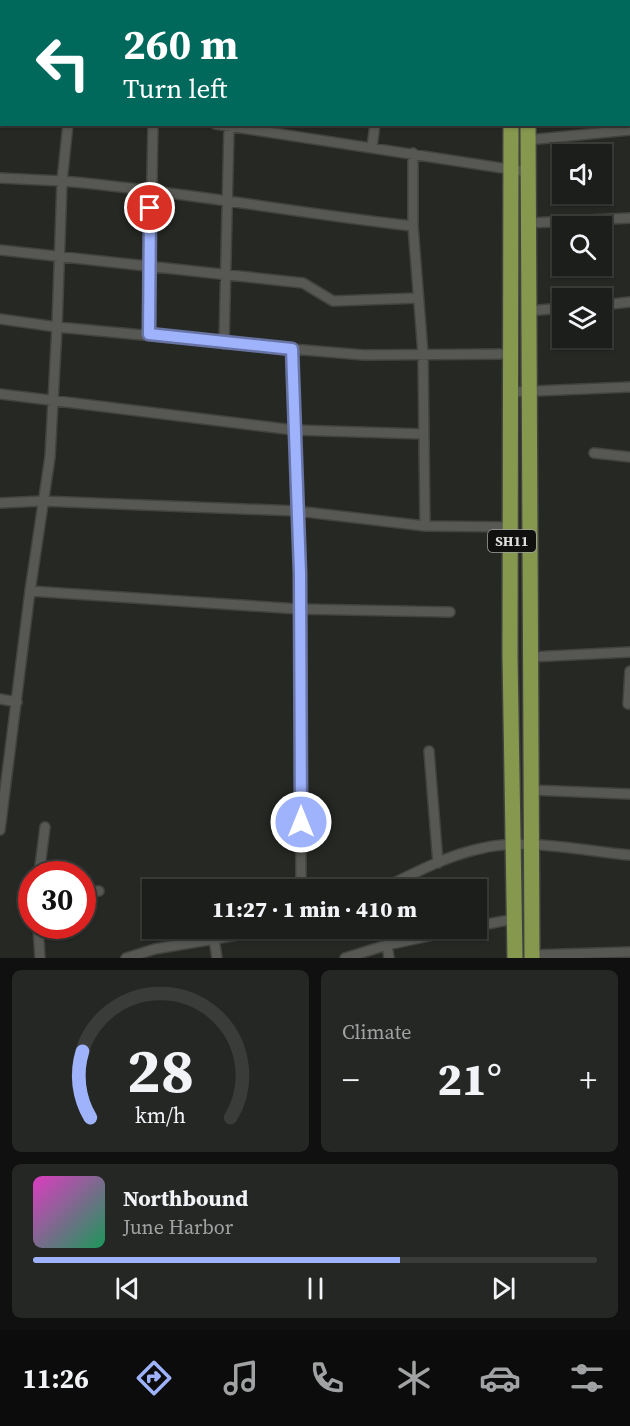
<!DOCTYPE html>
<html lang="en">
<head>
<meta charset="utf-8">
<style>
	body { margin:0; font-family:"Source Serif 4",serif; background:#252724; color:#f1f3f6; height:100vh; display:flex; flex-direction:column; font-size:22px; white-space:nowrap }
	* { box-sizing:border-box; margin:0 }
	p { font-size:20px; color:#a0a2a3 }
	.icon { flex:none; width:33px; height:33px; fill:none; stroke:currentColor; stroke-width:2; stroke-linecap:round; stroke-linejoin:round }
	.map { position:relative; height:958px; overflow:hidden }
	.panel { display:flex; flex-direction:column; gap:12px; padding:12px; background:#0f100f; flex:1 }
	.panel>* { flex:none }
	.top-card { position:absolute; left:0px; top:0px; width:630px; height:126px; box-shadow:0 2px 4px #0004,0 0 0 2px #3a3c3a; background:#00695c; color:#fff; overflow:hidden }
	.tools { position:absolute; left:552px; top:144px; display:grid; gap:12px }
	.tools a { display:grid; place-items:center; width:60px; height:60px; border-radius:0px; background:#1c1e1b; box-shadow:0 2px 4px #0004,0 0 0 2px #3a3c3a; font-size:30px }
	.speed { position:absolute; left:18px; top:861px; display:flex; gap:12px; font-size:30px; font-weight:700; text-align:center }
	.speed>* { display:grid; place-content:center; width:78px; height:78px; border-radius:50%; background:#1c1e1b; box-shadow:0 2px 4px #0004,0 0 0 2px #3a3c3a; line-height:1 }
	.speed .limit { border:9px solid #d22; background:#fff; color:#111 }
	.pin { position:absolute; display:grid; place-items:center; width:51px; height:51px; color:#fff; margin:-26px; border:3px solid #fff; border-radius:50%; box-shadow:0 2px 6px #0007 }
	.me { position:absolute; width:66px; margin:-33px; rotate:0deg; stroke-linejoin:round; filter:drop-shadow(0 0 4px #0008) }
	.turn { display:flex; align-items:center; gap:21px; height:126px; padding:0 24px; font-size:27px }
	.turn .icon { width:78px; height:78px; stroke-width:2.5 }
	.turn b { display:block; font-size:42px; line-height:51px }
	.big { font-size:45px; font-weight:800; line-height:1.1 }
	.panel .widget { flex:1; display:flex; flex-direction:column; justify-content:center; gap:9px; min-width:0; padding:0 21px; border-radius:9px; background:#252724 }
	.panel .dial { align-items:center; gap:0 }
	.dial svg { height:156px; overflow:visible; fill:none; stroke:#3a3c3a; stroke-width:7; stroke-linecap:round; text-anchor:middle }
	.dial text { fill:#f1f3f6; stroke:none }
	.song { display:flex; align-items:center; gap:18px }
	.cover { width:72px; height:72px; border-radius:9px; background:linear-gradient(135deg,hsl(310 70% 55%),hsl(150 70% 35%)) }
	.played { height:6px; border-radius:3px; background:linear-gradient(90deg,#9fb3fd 65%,#3a3c3a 65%) }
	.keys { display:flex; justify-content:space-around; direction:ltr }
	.heat { display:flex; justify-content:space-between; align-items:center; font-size:33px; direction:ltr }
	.panel .tiles { flex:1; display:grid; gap:12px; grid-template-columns:1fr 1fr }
	.widget:last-child { grid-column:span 2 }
	.trip { position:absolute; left:142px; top:879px; width:345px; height:60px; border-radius:0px; background:#1c1e1b; box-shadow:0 2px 4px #0004,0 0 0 2px #3a3c3a; font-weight:800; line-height:60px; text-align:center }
	.tabs { display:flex; height:96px; justify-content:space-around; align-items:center; background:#0b0c0b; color:#a0a2a3 }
	.tabs .icon { width:42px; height:42px }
	.tabs .on { color:#9fb3fd }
	.tabs b { font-size:27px; color:#f1f3f6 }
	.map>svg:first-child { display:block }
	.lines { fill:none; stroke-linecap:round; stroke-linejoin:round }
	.street-casing { stroke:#41433f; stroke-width:12 }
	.primary-casing { stroke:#41433f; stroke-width:18 }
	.street { stroke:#575854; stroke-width:9 }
	.primary { stroke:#85984e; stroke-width:15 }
	.route-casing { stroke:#6774a4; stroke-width:15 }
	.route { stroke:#9fb3fd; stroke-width:10 }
	.labels { text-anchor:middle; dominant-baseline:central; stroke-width:6; stroke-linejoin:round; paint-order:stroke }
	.shield { fill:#10100e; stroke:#a2a3a0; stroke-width:1.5 }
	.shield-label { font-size:14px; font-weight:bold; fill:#e1e2df }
</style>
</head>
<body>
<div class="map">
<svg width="630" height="958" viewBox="0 0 630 958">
	<rect width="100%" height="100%" fill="#262824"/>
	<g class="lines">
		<defs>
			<path id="street" d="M78,2V0
				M181,2V0
				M299,2V0
				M390,2V0
				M628,23H630
				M0,93H2
				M215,124L528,172
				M528,140L630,130
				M372,147L375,124
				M0,178L62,181L68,124
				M529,223L630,218
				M413,226V153
				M0,250L303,283L333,301L418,298
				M602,305L630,302
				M528,311L562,308
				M0,319L57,327L62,181C180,191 295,213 413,226L423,354L425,526L297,511L42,501L0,503
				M149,334L153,124
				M224,344L229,127
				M292,349L364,355L511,354
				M511,392L630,387
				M0,394L294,430L424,434
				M594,453L630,457
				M425,526L513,527
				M30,591L299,609L450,612
				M531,657L630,652
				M0,699L17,702
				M628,704L630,671
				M429,751L438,863
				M531,790L630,794
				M0,830L30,591L50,457L57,327L292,349L300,573L301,890
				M39,874L45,827
				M380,890C413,874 447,855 483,848C526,838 585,851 630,855
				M82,892L99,891
				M38,926L40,958
				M477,926L514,919
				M214,939L217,958
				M387,945L389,958
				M532,955L630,952
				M126,958L155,949L279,928
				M345,958L387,945L466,928"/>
			<path id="primary" d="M509,0V2
				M528,2V0
				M511,124L510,656L515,958
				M528,124L532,958"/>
		</defs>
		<use href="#street" class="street-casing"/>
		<use href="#primary" class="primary-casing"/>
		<use href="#street" class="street"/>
		<use href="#primary" class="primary"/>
	</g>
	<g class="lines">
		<defs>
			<path id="route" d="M150,208L149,334L292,349L300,573L301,822"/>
		</defs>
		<use href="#route" class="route-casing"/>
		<use href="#route" class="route"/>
	</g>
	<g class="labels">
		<rect class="shield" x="488" y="530" width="48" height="22" rx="4.5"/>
		<g class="shield-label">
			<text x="512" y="541">SH11</text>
		</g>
	</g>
</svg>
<div class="tools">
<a><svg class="icon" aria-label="sound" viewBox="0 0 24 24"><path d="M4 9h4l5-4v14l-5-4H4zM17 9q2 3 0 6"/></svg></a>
<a><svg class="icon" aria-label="search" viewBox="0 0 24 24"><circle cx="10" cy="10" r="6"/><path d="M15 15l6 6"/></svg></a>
<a><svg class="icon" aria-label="layers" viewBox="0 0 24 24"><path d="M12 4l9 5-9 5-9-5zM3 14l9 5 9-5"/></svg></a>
</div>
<div class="speed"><div class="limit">30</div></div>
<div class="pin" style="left:150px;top:208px;background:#d93025"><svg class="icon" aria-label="arrive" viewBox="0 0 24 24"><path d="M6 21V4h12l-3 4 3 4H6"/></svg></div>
<svg class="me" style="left:301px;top:822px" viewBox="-20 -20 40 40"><circle r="17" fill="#9fb3fd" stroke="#fff" stroke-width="3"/><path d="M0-11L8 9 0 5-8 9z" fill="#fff"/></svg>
<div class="trip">11:27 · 1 min · 410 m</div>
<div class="top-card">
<div class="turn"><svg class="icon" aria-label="left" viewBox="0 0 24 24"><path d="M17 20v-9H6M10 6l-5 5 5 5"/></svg><div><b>260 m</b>Turn left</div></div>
</div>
</div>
<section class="panel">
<div class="tiles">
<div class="widget dial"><svg viewBox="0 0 100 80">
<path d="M14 69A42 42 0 1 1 86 69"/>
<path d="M14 69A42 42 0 0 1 10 35" stroke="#9fb3fd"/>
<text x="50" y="56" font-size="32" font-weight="700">28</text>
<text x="50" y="72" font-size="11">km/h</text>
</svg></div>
<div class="widget"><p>Climate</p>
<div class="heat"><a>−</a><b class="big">21°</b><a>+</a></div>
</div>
<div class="widget">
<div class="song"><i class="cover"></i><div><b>Northbound</b><p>June Harbor</p></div></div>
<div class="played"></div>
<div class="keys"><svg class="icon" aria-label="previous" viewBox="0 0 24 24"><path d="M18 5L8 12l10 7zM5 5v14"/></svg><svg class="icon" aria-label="pause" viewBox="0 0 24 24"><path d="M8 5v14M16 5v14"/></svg><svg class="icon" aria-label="next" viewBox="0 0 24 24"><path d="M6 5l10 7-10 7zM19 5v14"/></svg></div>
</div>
</div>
</section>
<nav class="tabs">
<b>11:26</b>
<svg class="icon on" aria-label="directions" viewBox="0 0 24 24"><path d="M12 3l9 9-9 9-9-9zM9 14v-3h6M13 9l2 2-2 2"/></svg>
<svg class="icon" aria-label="music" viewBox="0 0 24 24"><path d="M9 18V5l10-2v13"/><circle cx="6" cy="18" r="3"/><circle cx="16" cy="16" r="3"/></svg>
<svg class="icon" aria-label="phone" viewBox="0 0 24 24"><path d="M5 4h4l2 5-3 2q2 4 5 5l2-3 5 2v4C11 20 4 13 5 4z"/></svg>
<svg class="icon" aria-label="climate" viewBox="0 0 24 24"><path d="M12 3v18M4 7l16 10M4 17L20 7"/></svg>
<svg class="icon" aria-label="car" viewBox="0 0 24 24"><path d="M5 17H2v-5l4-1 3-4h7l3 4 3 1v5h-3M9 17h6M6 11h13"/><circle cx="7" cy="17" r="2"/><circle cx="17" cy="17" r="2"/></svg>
<svg class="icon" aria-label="filters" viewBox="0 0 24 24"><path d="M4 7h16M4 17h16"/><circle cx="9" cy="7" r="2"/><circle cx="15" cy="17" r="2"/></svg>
</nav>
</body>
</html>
